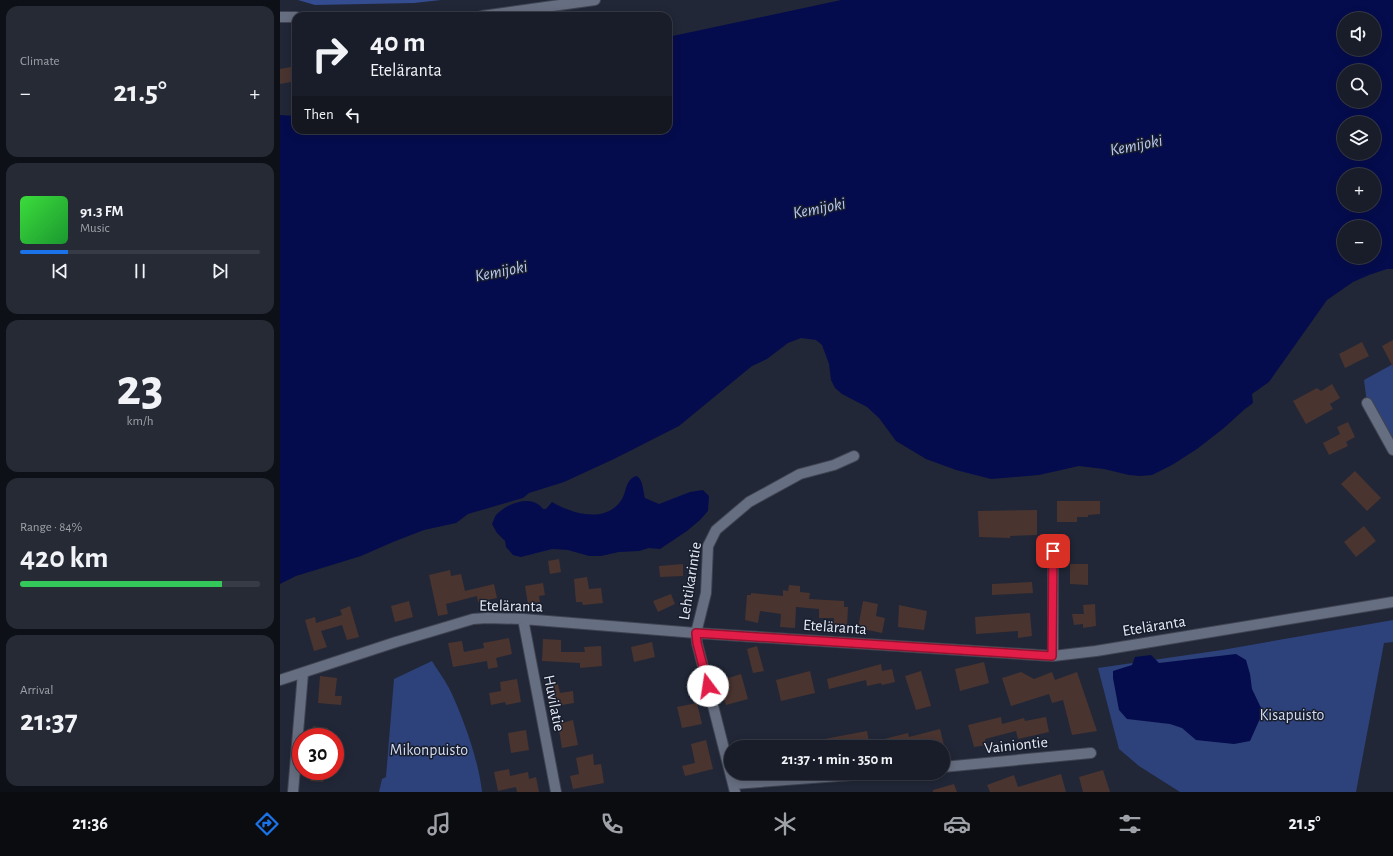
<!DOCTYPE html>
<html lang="en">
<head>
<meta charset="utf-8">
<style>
	body { margin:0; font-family:"Alegreya Sans",sans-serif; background:#262a35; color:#f1f3f6; height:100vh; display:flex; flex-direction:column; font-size:15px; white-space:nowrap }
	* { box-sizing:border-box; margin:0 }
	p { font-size:13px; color:#9fa2a8 }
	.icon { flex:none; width:22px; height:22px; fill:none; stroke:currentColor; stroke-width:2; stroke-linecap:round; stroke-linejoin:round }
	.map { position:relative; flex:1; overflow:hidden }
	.side { display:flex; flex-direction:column; gap:6px; padding:6px; background:#0e1017; width:280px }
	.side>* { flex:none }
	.banner { position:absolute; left:12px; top:12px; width:380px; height:122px; border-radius:12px; box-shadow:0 2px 10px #0003,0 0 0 1px #373b46; background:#191d29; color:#f1f3f6; overflow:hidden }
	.tools { position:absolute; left:1057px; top:12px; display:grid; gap:8px }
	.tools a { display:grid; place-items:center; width:44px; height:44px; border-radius:50%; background:#191d29; box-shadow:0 2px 10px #0003,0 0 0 1px #373b46; font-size:20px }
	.speed { position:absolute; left:12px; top:728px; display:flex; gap:8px; font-size:20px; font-weight:700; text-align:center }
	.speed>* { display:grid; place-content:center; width:52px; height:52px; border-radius:50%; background:#191d29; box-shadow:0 2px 10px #0003,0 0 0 1px #373b46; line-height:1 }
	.speed .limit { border:6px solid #d22; background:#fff; color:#111 }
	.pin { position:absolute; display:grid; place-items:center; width:34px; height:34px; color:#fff; margin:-17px; border-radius:8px; box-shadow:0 2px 6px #0006 }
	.me { position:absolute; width:44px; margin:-22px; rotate:346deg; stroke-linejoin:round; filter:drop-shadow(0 0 3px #0008) }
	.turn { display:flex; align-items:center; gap:14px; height:84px; padding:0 12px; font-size:18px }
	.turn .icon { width:52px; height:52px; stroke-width:2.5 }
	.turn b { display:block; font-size:28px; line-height:34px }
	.then { display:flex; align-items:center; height:38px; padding:0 12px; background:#0003; gap:8px; font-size:15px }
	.big { font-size:30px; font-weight:700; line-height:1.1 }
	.side .widget { flex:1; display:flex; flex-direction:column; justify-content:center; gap:6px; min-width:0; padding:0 14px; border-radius:12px; background:#262a35 }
	.side .dial { align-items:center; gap:0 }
	.dial b { font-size:52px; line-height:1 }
	.song { display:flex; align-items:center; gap:12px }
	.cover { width:48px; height:48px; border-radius:6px; background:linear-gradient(135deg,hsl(120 70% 55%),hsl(130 70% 35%)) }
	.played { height:4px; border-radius:2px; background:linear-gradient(90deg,#1a73e8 20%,#373b46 20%) }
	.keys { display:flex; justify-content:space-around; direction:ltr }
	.heat { display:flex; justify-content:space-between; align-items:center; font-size:22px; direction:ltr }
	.charge { height:6px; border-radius:3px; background:linear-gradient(90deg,#34c759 84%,#373b46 0) }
	.trip { position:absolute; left:444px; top:740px; width:226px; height:40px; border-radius:20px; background:#191d29; box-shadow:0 2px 10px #0003,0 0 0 1px #373b46; font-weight:700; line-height:40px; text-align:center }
	.menu { display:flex; height:64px; justify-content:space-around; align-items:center; background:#0a0c10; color:#9fa2a8 }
	.menu .icon { width:28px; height:28px }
	.menu .selected { color:#1a73e8 }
	.menu b { font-size:18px; color:#f1f3f6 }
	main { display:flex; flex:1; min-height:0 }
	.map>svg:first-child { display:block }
	.green { fill:#2d417b }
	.forest { fill:#344c90 }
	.water { fill:#050c4d; fill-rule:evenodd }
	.building { fill:#493430 }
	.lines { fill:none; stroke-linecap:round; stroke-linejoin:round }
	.minor-casing { stroke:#404452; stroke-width:12 }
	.secondary-casing { stroke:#404452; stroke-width:12 }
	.minor { stroke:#666e81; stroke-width:10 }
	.secondary { stroke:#666e81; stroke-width:10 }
	.route-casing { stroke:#92132f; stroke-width:10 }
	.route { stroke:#e11d48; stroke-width:7 }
	.labels { text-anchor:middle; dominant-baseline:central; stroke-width:3; stroke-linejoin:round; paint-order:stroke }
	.street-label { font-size:16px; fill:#e6eaf5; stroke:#181e2d }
	.park-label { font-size:16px; fill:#d1daee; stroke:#181e2d }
	.water-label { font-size:17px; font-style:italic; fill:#b9c9f1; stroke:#181e2d }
</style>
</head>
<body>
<main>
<section class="side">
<div class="widget"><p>Climate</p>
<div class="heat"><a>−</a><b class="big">21.5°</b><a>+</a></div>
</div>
<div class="widget">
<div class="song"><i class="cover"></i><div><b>91.3 FM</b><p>Music</p></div></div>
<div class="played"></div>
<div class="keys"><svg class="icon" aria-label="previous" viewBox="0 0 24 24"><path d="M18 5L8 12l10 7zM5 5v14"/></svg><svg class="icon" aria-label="pause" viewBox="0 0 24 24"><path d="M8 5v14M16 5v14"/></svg><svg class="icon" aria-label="next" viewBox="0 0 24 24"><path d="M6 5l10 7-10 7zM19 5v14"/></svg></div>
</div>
<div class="widget dial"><b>23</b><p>km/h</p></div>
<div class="widget"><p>Range · 84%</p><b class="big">420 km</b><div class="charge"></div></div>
<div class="widget"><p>Arrival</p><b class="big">21:37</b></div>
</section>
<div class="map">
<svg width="1113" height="792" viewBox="0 0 1113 792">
	<rect width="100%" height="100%" fill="#212737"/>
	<path class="green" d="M1113,364V447L1087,403L1084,380Z
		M1113,620V642L1104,643L1076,792H900L859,766L839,749L818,668L942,650Z
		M152,661C158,671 166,681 171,692C184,720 199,762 202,792H99L102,779L106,777L114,679Z"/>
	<path class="forest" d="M18,0H161L134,3L35,5Z"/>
	<path class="water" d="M561,0H1113V269H1107L1089,275L1073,282L1047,300L989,382L972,394L973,403L965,409L944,428L917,449L892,465L872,475L860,476L849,475L824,469L799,466L759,475L711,479L676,470L646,459L616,441L599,418L587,407L562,394L555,388L551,380L549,364L542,345L536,340L521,338L508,343L487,359L472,366L399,426L334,459L284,482L249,493L243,498L188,514L176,523L144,530L113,542L81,556L16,576L0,584V115L16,116V130H388V37ZM1064,19H1094V49H1064ZM1064,71H1094V101H1064ZM1064,123H1094V153H1064ZM1064,175H1094V205H1064ZM1064,227H1094V257H1064Z
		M356,476C363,478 363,491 365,498L379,504L410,492L423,490L429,496L428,511L420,520L407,531L380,549L369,548L359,551L339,552L321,556H309L288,550L272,549L241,557L233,555L226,547L225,541L217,533L212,524C214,520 215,515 218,513C229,503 252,494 263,509H266L272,502C292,514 327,524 342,499C347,491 345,480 356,476Z
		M956,654L966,660L970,674L972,689L983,712L970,741L954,744L916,740L902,728L890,724L847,719L839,710L833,678V671L852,665L855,657L871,655L879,663Z"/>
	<path class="building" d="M16,66V81L0,84V69Z
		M1113,340V367L1102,346Z
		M1082,342L1089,356L1065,368L1059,354Z
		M1052,384L1060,398L1050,404L1053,409L1026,424L1013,401L1037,388L1041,391Z
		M1068,422L1075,437L1066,442L1068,446L1049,455L1043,443L1060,434L1057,427Z
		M1075,471L1101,498L1087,511L1061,484Z
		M777,501H820V514L808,515V517H797V522H777Z
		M757,510V535L730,536V538L699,537L698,511Z
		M1084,526L1096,541L1076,557L1064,542Z
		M279,559L281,572L270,574L268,561Z
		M403,564V576L380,577L379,566Z
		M790,564H808V585L790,584Z
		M170,570L171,576L181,574L185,591L214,584L217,598L198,602L197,596L166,604L168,614L158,616L149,575Z
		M307,577L309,589L321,588L323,603L303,605L302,602H296L294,579Z
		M752,582L753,593L712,595V584Z
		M263,583L265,595L259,596L260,602L248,604L245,586Z
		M509,585L520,586V592L530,593L529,599L564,601V607H568L567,628L553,627L554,618H539V609L516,607L515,628L500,627L501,614L480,611L478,623L465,620L467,595H471V593L503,596V590L508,591Z
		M391,594L395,604L378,612L373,601Z
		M129,601L133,617L115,622L111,606Z
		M583,601L598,604L596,616L605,618L602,633L578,628Z
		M815,604L816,626L803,628V624L794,625L792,614H804L803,605Z
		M619,605L647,611L644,630L618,627Z
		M70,606L79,637L67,640L62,625L41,631L47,647L34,651L25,620L35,617L36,623L62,615L60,610Z
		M750,613L752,636L738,638V631L696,634L695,617Z
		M229,638L232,654L216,658L218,667L208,669L207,661L173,667L168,643L182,641L184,652L204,648L203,643Z
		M263,639L281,640V652H305L304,647L321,646L322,666L300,668V663L262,661Z
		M372,642L375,657L354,662L351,647Z
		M477,646L484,671L473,673L467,649Z
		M704,662L709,683L680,691L675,669Z
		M601,664L602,671L612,669L615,682L602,685L601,683L587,686L586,680L549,689L547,679Z
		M530,671L535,693L501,701L496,680Z
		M641,671L651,706L636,710L625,676Z
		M741,672L754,679L772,672L775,680L797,672L817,731L792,735L783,700L772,703L769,694L731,706L722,678Z
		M461,674L468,699L446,705L439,681Z
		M40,676L57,678L55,696H62L61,705L38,703Z
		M237,679L241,702L226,705L225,702L211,705L209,693L221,691L220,682Z
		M278,684L280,693L293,691L294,703L270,707L267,686Z
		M417,703L422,724L402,728L397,707Z
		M721,717L722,724L744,718L745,721L766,717L769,732L738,739L736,731L705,739L706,745L694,747L688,725Z
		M293,720L298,745L282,748L278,724Z
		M33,726L48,728L47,737H32Z
		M660,729L664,745L658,747H606L604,739L628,733L629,737Z
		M246,730L249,750L231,753L228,733Z
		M587,731L590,747H523V743Z
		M426,740L433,769L405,776L402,766L415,763L411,744Z
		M313,754L314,765L321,764L324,783L293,789L290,776L299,774L296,758Z
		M229,769L230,776L248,772L249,779L256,777L259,792H237L236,787L218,791L214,772Z
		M823,770L830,792H803L799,777Z
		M31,771H44L43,782L30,781Z
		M781,774L786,792H710L707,785L734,775L738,787Z
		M674,784L677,792H653V790Z"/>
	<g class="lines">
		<defs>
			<path id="minor" d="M1087,403L1113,450
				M243,619L276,792
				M773,656V551
				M0,680L116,642L193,619L207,618L243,619L416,633L773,656L816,651L1113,602
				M663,767L811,753
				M453,784L599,773
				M13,792L23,673
				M455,792L417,643L416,633L426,593L428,546L436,530L469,502L520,474L554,465L574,456"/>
			<path id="secondary" d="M202,16L315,0
				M0,17H16"/>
		</defs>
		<use href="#minor" class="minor-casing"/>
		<use href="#secondary" class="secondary-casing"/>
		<use href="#minor" class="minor"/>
		<use href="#secondary" class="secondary"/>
	</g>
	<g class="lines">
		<defs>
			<path id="route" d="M428,686L417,643L416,633L772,656L773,551"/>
		</defs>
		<use href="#route" class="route-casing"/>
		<use href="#route" class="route"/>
	</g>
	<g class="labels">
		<g class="street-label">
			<text transform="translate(410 581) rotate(-81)">Lehtikarintie</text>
			<text transform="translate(231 606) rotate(1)">Eteläranta</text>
			<text transform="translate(874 626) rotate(-9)">Eteläranta</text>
			<text transform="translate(555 627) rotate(4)">Eteläranta</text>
			<text transform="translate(274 703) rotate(79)">Huvilatie</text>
			<text transform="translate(736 745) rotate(-6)">Vainiontie</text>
		</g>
		<g class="park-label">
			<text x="1012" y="715">Kisapuisto</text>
			<text x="149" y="750">Mikonpuisto</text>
		</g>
		<g class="water-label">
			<text transform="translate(856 145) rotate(-11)">Kemijoki</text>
			<text transform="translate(539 208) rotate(-11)">Kemijoki</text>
			<text transform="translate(221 271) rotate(-11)">Kemijoki</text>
		</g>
	</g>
</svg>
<div class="tools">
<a><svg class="icon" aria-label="sound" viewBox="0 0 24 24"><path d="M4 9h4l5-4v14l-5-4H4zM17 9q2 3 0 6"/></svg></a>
<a><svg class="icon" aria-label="search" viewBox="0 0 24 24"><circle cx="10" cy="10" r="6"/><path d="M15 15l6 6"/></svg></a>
<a><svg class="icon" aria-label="layers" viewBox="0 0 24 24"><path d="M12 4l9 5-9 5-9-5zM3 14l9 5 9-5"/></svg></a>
<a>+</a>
<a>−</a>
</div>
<div class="speed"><div class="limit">30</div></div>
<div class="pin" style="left:773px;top:551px;background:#d93025"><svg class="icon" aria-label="arrive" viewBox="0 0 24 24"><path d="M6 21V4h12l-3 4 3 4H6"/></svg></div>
<svg class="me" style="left:428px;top:686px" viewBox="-20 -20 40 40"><circle r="19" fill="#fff"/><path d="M0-13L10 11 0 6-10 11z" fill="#e11d48"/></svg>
<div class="trip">21:37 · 1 min · 350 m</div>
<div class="banner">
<div class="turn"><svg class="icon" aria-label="right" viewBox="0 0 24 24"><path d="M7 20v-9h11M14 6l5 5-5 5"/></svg><div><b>40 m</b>Eteläranta</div></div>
<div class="then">Then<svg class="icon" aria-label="left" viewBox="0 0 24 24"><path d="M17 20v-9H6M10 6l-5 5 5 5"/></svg></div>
</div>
</div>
</main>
<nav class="menu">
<b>21:36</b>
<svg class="icon selected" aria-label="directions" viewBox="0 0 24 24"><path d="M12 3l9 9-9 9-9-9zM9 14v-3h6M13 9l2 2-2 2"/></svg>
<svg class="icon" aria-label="music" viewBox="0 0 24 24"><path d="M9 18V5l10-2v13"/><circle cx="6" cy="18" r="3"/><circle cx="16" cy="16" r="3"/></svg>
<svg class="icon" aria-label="phone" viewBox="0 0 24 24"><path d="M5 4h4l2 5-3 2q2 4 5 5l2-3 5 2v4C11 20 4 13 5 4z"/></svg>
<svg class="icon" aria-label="climate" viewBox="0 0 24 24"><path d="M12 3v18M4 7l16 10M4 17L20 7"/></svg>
<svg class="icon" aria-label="car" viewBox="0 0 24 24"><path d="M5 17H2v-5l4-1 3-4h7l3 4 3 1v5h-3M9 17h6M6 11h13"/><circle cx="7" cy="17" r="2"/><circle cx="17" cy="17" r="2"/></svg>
<svg class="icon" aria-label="filters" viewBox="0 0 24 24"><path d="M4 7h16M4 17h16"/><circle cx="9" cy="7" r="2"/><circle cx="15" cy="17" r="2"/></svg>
<b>21.5°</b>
</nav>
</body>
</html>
